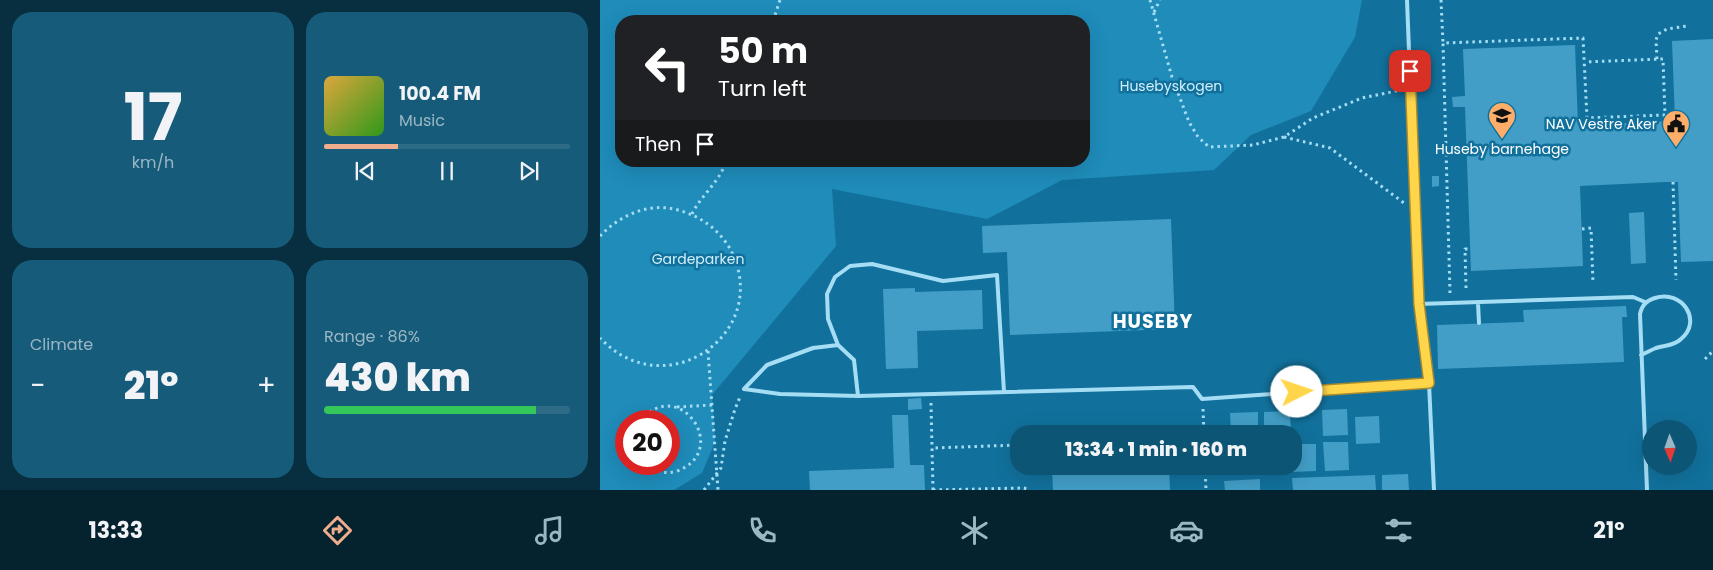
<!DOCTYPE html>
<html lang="en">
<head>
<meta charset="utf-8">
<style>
	body { margin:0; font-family:Poppins,sans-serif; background:#165b7a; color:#f1f3f6; height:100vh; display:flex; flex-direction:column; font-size:19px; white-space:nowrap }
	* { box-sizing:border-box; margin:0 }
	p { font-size:16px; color:#9ab7c5 }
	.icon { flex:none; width:28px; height:28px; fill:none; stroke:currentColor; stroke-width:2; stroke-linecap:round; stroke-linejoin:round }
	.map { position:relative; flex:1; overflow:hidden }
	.drawer { display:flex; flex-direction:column; gap:12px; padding:12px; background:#072f40; width:600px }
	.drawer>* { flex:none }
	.banner { position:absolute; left:15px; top:15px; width:475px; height:152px; border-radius:20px; box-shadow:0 5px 20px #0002; background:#202124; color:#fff; overflow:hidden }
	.needle { width:32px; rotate:178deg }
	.buttons { position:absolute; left:1042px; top:420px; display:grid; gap:10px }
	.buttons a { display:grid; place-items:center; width:55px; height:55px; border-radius:50%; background:#0d5575; box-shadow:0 5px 20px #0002; font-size:25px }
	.speed { position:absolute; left:15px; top:410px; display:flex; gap:10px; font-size:25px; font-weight:700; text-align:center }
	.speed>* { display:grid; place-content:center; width:65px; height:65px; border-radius:50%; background:#0d5575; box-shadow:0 5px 20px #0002; line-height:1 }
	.speed .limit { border:8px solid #d22; background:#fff; color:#111 }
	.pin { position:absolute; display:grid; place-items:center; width:42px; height:42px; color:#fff; margin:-21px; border-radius:10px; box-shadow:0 2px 8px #0006 }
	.me { position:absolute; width:55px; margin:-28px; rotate:86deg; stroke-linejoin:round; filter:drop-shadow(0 0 4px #0008) }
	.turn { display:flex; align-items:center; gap:18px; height:105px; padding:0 20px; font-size:22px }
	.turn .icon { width:65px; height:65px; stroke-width:2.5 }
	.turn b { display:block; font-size:35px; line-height:42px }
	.then { display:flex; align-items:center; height:48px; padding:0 20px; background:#0003; gap:10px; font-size:19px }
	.big { font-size:38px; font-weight:800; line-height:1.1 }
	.drawer .widget { flex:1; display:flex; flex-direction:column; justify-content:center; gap:8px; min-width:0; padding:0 18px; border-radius:20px; background:#165b7a }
	.drawer .dial { align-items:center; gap:0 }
	.dial b { font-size:65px; line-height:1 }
	.song { display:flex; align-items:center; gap:15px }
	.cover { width:60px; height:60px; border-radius:8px; background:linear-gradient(135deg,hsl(40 70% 55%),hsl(110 70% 35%)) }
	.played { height:5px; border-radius:2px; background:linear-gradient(90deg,#eead8d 30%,#2d6b87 30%) }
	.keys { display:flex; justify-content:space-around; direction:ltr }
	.heat { display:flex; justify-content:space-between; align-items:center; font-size:28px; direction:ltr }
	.charge { height:8px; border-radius:4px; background:linear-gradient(90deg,#34c759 86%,#2d6b87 0) }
	.drawer .tiles { flex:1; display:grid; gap:12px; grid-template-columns:repeat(2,1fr) }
	.trip { position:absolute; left:410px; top:425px; width:292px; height:50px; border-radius:20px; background:#0d5575; box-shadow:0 5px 20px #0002; font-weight:800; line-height:50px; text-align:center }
	.menu { display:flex; height:80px; justify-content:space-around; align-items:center; background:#05222f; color:#9ab7c5 }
	.menu .icon { width:35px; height:35px }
	.menu .active { color:#eead8d }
	.menu b { font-size:22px; color:#f1f3f6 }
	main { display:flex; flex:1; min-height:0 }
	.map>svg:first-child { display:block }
	.green { fill:#1f8cba; fill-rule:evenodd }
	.building { fill:#429ec7 }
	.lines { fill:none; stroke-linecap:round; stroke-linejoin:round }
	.path { stroke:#a5ddf5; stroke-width:3; stroke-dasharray:2.5 4; stroke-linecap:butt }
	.lane { stroke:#a5ddf5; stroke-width:4 }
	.route-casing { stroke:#a68a30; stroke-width:12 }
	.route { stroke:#ffd54a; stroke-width:9 }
	.labels { text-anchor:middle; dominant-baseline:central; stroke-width:5; stroke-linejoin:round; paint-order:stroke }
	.park-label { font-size:14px; fill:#cef0fe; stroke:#11719c }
	.poi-label { font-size:14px; fill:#fff; stroke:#11719c; text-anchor:end }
	.district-label { font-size:19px; font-weight:bold; letter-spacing:1px; fill:#fff; stroke:#11719c }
</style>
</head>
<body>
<main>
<section class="drawer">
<div class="tiles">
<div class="widget dial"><b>17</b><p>km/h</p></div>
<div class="widget">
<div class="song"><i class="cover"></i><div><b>100.4 FM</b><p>Music</p></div></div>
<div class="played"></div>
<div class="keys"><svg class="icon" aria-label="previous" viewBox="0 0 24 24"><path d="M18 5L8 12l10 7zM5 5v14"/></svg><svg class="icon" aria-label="pause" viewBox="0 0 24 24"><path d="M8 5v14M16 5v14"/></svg><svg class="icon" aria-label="next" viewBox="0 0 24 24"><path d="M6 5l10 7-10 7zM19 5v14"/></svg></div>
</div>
<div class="widget"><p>Climate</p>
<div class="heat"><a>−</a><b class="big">21°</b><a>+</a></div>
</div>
<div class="widget"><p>Range · 86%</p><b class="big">430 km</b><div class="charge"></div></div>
</div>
</section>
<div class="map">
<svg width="1113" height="490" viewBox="0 0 1113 490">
	<rect width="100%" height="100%" fill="#11719c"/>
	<path class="green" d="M0,0H762L755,37L711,111L651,135L614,170L462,180L387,219L232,189L236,246L112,395L115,442L102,473L74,490H0ZM21,21H484V161H21ZM26,421H69V464H26Z"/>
	<path class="building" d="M1113,39V261L1081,262L1078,182H1065L980,186L983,266L871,271L865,107H853L852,97L865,96L863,49L975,45L978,125L1075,121L1072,41Z
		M832,176H839V186L832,187Z
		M1044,212L1046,263L1031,264L1029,213Z
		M571,219L575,329L410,335L407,252L383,253L382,226Z
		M315,288V292L382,290L383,329L317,331L318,368L286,369L283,289Z
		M1026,306L1027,317H1022L1024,362L838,369L837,325L924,322L923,310Z
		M321,398L322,409L308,410V399Z
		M747,409L748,435L723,436L722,410Z
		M690,411L691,434H664V412Z
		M658,412V434H631L630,413Z
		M292,415H308L310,465H324L325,490H210L209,471L294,468Z
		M779,416L780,443L756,444L755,417Z
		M723,442H748L749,470L725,471Z
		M694,444H716V471L666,473V466H694Z
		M548,466H569L570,490H453L452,470Z
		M632,466H660V473L632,474Z
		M808,474L809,490H782V475Z
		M775,475L776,490H693L692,478Z
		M660,479V490H625L624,481Z"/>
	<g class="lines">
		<path class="path" d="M550,0L572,77L589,122L598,137L609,147L653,145L684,137L713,118L762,98L801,90
			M841,0L843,43
			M554,12L560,0
			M173,21L180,0
			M1057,59L1056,40L1058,34L1067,29L1087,26
			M684,137L730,148L804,203
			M1073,182L1076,280
			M92,214C101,195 120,182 126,161
			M982,229L991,228L993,283
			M0,236C20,215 49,202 78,210C100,216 117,228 129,247C176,330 67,409 0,338
			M866,288L865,249H870
			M850,293L843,43L983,38L987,118L1065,115L1063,59L985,62
			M108,351L118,490
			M1105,359L1113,351
			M331,403L332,448
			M77,407L112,405
			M603,409L604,434
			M40,421C79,374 132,451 77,471C65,475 54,471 45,464
			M605,466L606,490
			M104,490L121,468L125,441L135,409L140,397
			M333,490L332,448L419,445
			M333,490L424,488L429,490"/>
		<path class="lane" d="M807,0L819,304
			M878,303L879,323
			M238,345L228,319L227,294L235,277L250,266L272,264L343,281L397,275L404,392
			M1041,355C1046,353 1051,350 1056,348C1065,345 1074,346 1081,339C1103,321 1082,289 1055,298C1046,301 1042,305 1040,314L1047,490
			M829,383L834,490
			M144,389L180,394L258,396L593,387L602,399L829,383L819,304L1033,297L1045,302
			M144,389L167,365L213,348L238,345L254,360L258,396"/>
	</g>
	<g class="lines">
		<defs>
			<path id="route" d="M697,392L829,383L819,304L810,71"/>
		</defs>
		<use href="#route" class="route-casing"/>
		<use href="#route" class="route"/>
	</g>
	<defs>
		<symbol id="school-pin" viewBox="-11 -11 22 30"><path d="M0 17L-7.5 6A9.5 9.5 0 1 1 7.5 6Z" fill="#ffae69" stroke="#11719c"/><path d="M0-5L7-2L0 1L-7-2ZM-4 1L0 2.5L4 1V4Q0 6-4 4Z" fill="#111"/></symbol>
		<symbol id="civic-pin" viewBox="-11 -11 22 30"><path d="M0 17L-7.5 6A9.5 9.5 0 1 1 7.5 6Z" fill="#ffae69" stroke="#11719c"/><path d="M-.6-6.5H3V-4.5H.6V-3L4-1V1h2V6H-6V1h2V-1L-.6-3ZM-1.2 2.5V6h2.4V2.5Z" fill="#111"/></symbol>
	</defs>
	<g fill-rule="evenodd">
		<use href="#school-pin" x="886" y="100" width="32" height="43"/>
		<use href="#civic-pin" x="1060" y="108" width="32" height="43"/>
	</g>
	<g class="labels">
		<g class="park-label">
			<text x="571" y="86">Husebyskogen</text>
			<text x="98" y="259">Gardeparken</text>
		</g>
		<g class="poi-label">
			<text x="1057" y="124">NAV Vestre Aker</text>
			<text x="902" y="149" text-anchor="middle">Huseby barnehage</text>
		</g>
		<g class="district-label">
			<text x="553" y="321">HUSEBY</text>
		</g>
	</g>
</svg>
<div class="buttons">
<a><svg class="needle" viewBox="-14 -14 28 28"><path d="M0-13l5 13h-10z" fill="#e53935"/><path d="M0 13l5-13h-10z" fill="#9ab7c5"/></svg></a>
</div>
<div class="speed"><div class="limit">20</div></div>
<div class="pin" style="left:810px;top:71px;background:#d93025"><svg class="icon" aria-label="arrive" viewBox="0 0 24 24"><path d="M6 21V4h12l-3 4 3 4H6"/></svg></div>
<svg class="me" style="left:697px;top:392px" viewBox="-20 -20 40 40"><circle r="19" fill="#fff"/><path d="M0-13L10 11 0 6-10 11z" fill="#ffd54a"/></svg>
<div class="trip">13:34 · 1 min · 160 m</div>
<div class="banner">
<div class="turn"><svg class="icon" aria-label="left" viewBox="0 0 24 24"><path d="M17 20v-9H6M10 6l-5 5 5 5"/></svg><div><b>50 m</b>Turn left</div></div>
<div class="then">Then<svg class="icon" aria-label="arrive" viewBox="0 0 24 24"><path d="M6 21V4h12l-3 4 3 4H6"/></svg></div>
</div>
</div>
</main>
<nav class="menu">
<b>13:33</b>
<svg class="icon active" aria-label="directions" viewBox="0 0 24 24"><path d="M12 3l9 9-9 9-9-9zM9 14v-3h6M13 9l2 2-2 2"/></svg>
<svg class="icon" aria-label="music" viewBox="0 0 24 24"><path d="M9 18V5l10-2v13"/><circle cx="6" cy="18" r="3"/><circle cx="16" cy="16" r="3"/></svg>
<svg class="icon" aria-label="phone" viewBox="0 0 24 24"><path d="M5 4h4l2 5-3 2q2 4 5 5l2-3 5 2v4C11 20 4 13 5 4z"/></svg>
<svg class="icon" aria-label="climate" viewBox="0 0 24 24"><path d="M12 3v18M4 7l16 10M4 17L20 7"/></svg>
<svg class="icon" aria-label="car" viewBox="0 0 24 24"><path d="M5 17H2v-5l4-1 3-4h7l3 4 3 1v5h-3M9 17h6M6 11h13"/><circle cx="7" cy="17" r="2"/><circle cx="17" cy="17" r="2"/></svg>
<svg class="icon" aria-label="filters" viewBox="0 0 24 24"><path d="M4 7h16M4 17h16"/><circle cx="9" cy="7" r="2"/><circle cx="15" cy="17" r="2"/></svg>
<b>21°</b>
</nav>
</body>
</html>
